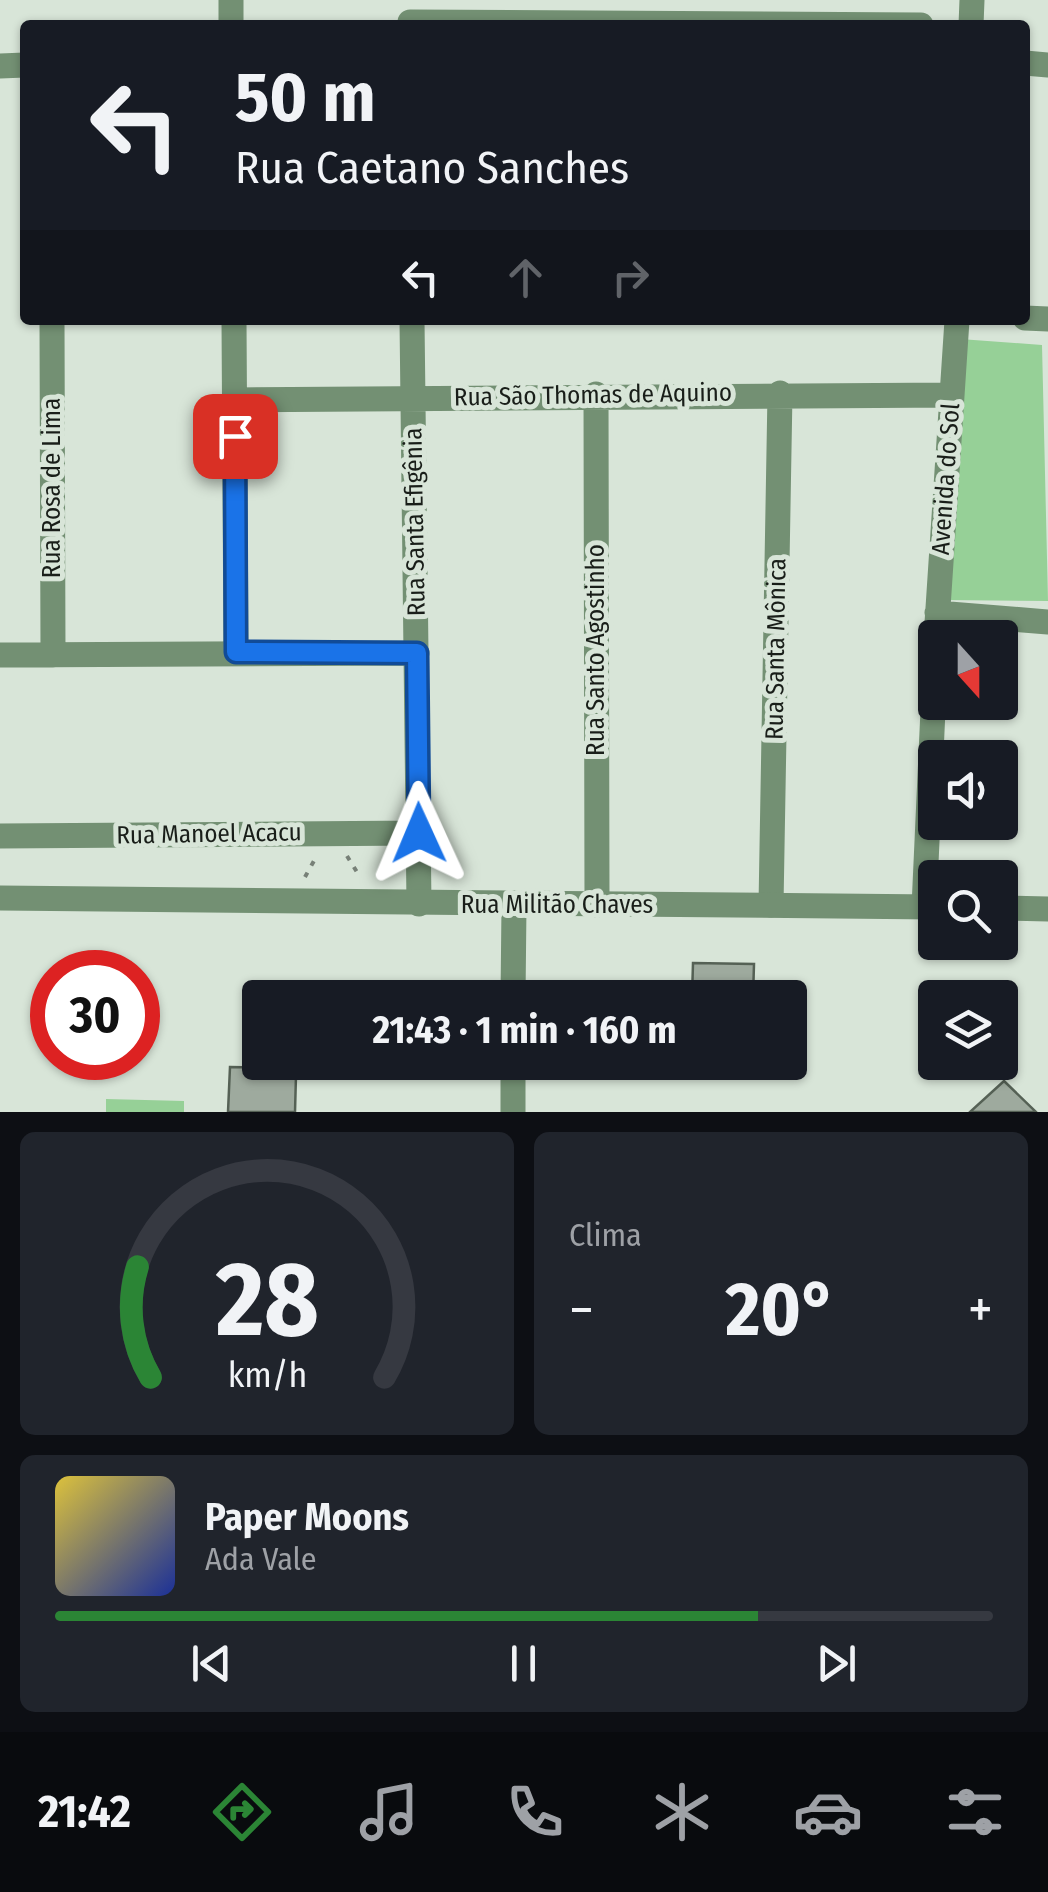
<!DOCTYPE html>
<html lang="pt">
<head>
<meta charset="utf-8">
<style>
	body { margin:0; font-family:"Fira Sans Condensed",sans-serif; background:#20242c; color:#f1f3f6; height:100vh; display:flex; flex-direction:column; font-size:38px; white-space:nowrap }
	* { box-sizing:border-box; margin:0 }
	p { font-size:32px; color:#9ea1a6 }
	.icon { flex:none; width:55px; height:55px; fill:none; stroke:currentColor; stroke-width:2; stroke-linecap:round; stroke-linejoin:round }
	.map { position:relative; height:1112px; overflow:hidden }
	.details { display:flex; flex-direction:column; gap:20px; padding:20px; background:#0d0f14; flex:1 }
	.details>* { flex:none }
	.top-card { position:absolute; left:20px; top:20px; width:1010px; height:305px; border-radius:10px; box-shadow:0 2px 8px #0004; background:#171b24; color:#f1f3f6; overflow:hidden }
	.needle { width:65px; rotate:159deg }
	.controls { position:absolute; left:918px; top:620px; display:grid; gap:20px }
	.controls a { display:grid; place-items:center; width:100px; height:100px; border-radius:10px; background:#171b24; box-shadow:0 2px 8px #0004; font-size:50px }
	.speed { position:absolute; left:30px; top:950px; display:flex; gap:20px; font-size:50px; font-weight:700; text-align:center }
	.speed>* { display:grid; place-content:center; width:130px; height:130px; border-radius:50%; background:#171b24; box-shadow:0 2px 8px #0004; line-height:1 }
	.speed .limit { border:15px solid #d22; background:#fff; color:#111 }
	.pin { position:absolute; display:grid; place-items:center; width:85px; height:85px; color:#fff; margin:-42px; border-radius:20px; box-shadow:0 5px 15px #0006 }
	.me { position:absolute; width:110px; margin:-55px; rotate:359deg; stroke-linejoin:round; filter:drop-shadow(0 0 8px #0008) }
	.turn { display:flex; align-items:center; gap:35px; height:210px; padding:0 50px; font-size:45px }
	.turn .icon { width:130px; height:130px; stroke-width:2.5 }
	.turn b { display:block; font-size:70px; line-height:85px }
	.lanes { display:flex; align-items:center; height:95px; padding:0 50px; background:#0003; justify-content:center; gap:50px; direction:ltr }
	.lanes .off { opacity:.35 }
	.big { font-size:75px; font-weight:700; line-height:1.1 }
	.details .widget { flex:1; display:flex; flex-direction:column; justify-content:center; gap:15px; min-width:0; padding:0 35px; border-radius:15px; background:#20242c }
	.details .dial { align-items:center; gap:0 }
	.dial svg { height:260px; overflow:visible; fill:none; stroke:#363941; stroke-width:7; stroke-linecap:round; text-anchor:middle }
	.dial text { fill:#f1f3f6; stroke:none }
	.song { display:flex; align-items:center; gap:30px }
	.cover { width:120px; height:120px; border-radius:15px; background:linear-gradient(135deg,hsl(50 70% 55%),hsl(230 70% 35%)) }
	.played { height:10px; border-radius:5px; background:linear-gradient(90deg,#2b8535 75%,#363941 75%) }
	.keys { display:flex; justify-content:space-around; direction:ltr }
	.heat { display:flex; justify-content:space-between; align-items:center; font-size:55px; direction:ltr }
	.details .tiles { flex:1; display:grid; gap:20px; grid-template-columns:1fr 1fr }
	.widget:last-child { grid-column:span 2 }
	.trip { position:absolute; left:242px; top:980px; width:565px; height:100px; border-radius:10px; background:#171b24; box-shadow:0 2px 8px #0004; font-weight:700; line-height:100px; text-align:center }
	.dock { display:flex; height:160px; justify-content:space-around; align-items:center; background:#090b0e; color:#9ea1a6 }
	.dock .icon { width:70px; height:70px }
	.dock .on { color:#2b8535 }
	.dock b { font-size:45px; color:#f1f3f6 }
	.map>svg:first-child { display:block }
	.green { fill:#96d097 }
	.building { fill:#9eaa9e; stroke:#556155; stroke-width:2.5 }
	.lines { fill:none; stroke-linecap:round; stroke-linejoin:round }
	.path { stroke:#778077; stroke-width:4; stroke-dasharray:5 8; stroke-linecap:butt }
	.minor { stroke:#739073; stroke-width:25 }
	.tertiary { stroke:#739073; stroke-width:25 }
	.route-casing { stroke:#114b97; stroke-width:25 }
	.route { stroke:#1a73e8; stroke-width:18 }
	.labels { text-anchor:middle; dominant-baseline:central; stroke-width:10; stroke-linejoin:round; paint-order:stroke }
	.street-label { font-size:25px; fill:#191e19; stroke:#d8e5d8 }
</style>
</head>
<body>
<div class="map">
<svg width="1048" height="1112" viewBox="0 0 1048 1112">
	<rect width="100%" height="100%" fill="#d8e5d8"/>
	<path class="green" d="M960,339L1042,345L1048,601L945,600Z
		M106,1099L184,1101V1112H106Z"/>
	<path class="building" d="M693,963L754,964L753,998H692Z
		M230,1067L289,1068L296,1075L295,1112H228Z
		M1004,1081L1036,1112H970Z"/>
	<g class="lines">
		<path class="path" d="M347,856L360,877
			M305,877L315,859"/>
		<path class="minor" d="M231,0V25
			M410,22L921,25
			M971,25L972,0
			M1025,63L1048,65
			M0,66L25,65
			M1025,318L1048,319
			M52,320L53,655
			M234,320L236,652
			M412,320L419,904
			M596,394L597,905
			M235,400L952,395
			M937,613L1048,622
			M936,638L957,320
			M0,655L417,653
			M0,836L419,833
			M771,905L780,393
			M924,907L935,666"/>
		<path class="tertiary" d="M0,898L935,907
			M1000,908L1048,909
			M513,998L514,906
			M513,1112V1062"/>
	</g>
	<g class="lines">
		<defs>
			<path id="route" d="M235,436L236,652L417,653L419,833"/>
		</defs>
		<use href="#route" class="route-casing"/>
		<use href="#route" class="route"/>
	</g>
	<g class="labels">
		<g class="street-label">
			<text transform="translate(593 395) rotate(-1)">Rua São Thomas de Aquino</text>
			<text transform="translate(946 479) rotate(-86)">Avenida do Sol</text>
			<text transform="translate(52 488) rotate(-90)">Rua Rosa de Lima</text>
			<text transform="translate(415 522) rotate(-91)">Rua Santa Efigênia</text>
			<text transform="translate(776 649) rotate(-89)">Rua Santa Mônica</text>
			<text transform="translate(596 650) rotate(-90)">Rua Santo Agostinho</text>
			<text transform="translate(209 834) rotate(-1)">Rua Manoel Acacu</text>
			<text x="557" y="905">Rua Militão Chaves</text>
		</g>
	</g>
</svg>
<div class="controls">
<a><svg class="needle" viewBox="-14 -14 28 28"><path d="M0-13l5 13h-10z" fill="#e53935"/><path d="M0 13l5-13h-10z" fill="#9ea1a6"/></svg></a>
<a><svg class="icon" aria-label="sound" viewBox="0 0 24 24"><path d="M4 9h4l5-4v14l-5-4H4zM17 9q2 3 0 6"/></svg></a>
<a><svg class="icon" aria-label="search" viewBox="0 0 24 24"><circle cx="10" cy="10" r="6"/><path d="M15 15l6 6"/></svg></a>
<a><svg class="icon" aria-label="layers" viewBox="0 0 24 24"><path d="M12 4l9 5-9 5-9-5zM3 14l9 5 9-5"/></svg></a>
</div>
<div class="speed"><div class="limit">30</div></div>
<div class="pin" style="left:235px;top:436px;background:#d93025"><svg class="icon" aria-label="arrive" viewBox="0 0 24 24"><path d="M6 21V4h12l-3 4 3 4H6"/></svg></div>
<svg class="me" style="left:419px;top:833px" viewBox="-20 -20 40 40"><path d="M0-17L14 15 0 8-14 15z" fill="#1a73e8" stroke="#fff" stroke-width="4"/></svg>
<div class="trip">21:43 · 1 min · 160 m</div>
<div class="top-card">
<div class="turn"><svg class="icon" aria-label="left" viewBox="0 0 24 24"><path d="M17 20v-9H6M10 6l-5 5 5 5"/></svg><div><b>50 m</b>Rua Caetano Sanches</div></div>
<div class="lanes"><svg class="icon" aria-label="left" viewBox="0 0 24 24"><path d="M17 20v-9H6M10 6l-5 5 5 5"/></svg><svg class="icon off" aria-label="ahead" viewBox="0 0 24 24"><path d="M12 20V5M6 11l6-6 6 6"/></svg><svg class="icon off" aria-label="right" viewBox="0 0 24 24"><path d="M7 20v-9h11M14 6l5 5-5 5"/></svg></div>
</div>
</div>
<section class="details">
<div class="tiles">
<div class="widget dial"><svg viewBox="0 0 100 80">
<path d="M14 69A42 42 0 1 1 86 69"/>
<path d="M14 69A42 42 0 0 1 10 35" stroke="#2b8535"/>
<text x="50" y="56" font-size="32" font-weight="700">28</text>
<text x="50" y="72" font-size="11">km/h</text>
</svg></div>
<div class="widget"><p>Clima</p>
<div class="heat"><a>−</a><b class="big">20°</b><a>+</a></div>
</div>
<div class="widget">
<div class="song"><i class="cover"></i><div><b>Paper Moons</b><p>Ada Vale</p></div></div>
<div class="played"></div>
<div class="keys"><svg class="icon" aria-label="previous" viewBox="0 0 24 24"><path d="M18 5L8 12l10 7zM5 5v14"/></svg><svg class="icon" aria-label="pause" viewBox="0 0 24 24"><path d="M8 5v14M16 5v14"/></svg><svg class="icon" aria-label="next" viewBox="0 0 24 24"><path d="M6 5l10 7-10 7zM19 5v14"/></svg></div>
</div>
</div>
</section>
<nav class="dock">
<b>21:42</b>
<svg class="icon on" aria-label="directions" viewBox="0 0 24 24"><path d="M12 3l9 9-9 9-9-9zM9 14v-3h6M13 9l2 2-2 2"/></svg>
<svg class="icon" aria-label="music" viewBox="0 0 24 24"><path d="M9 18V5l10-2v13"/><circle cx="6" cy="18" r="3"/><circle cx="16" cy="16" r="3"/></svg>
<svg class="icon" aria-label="phone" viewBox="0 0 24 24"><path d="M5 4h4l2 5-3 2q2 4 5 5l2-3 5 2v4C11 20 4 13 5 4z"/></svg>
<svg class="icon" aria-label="climate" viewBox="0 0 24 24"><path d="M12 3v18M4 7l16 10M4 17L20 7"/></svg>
<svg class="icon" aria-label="car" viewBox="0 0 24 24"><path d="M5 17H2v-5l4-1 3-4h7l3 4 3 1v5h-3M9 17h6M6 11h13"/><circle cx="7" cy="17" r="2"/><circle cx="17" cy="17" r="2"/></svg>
<svg class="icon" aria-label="filters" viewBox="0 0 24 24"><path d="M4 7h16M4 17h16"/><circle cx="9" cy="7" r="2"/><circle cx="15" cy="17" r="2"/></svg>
</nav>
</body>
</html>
